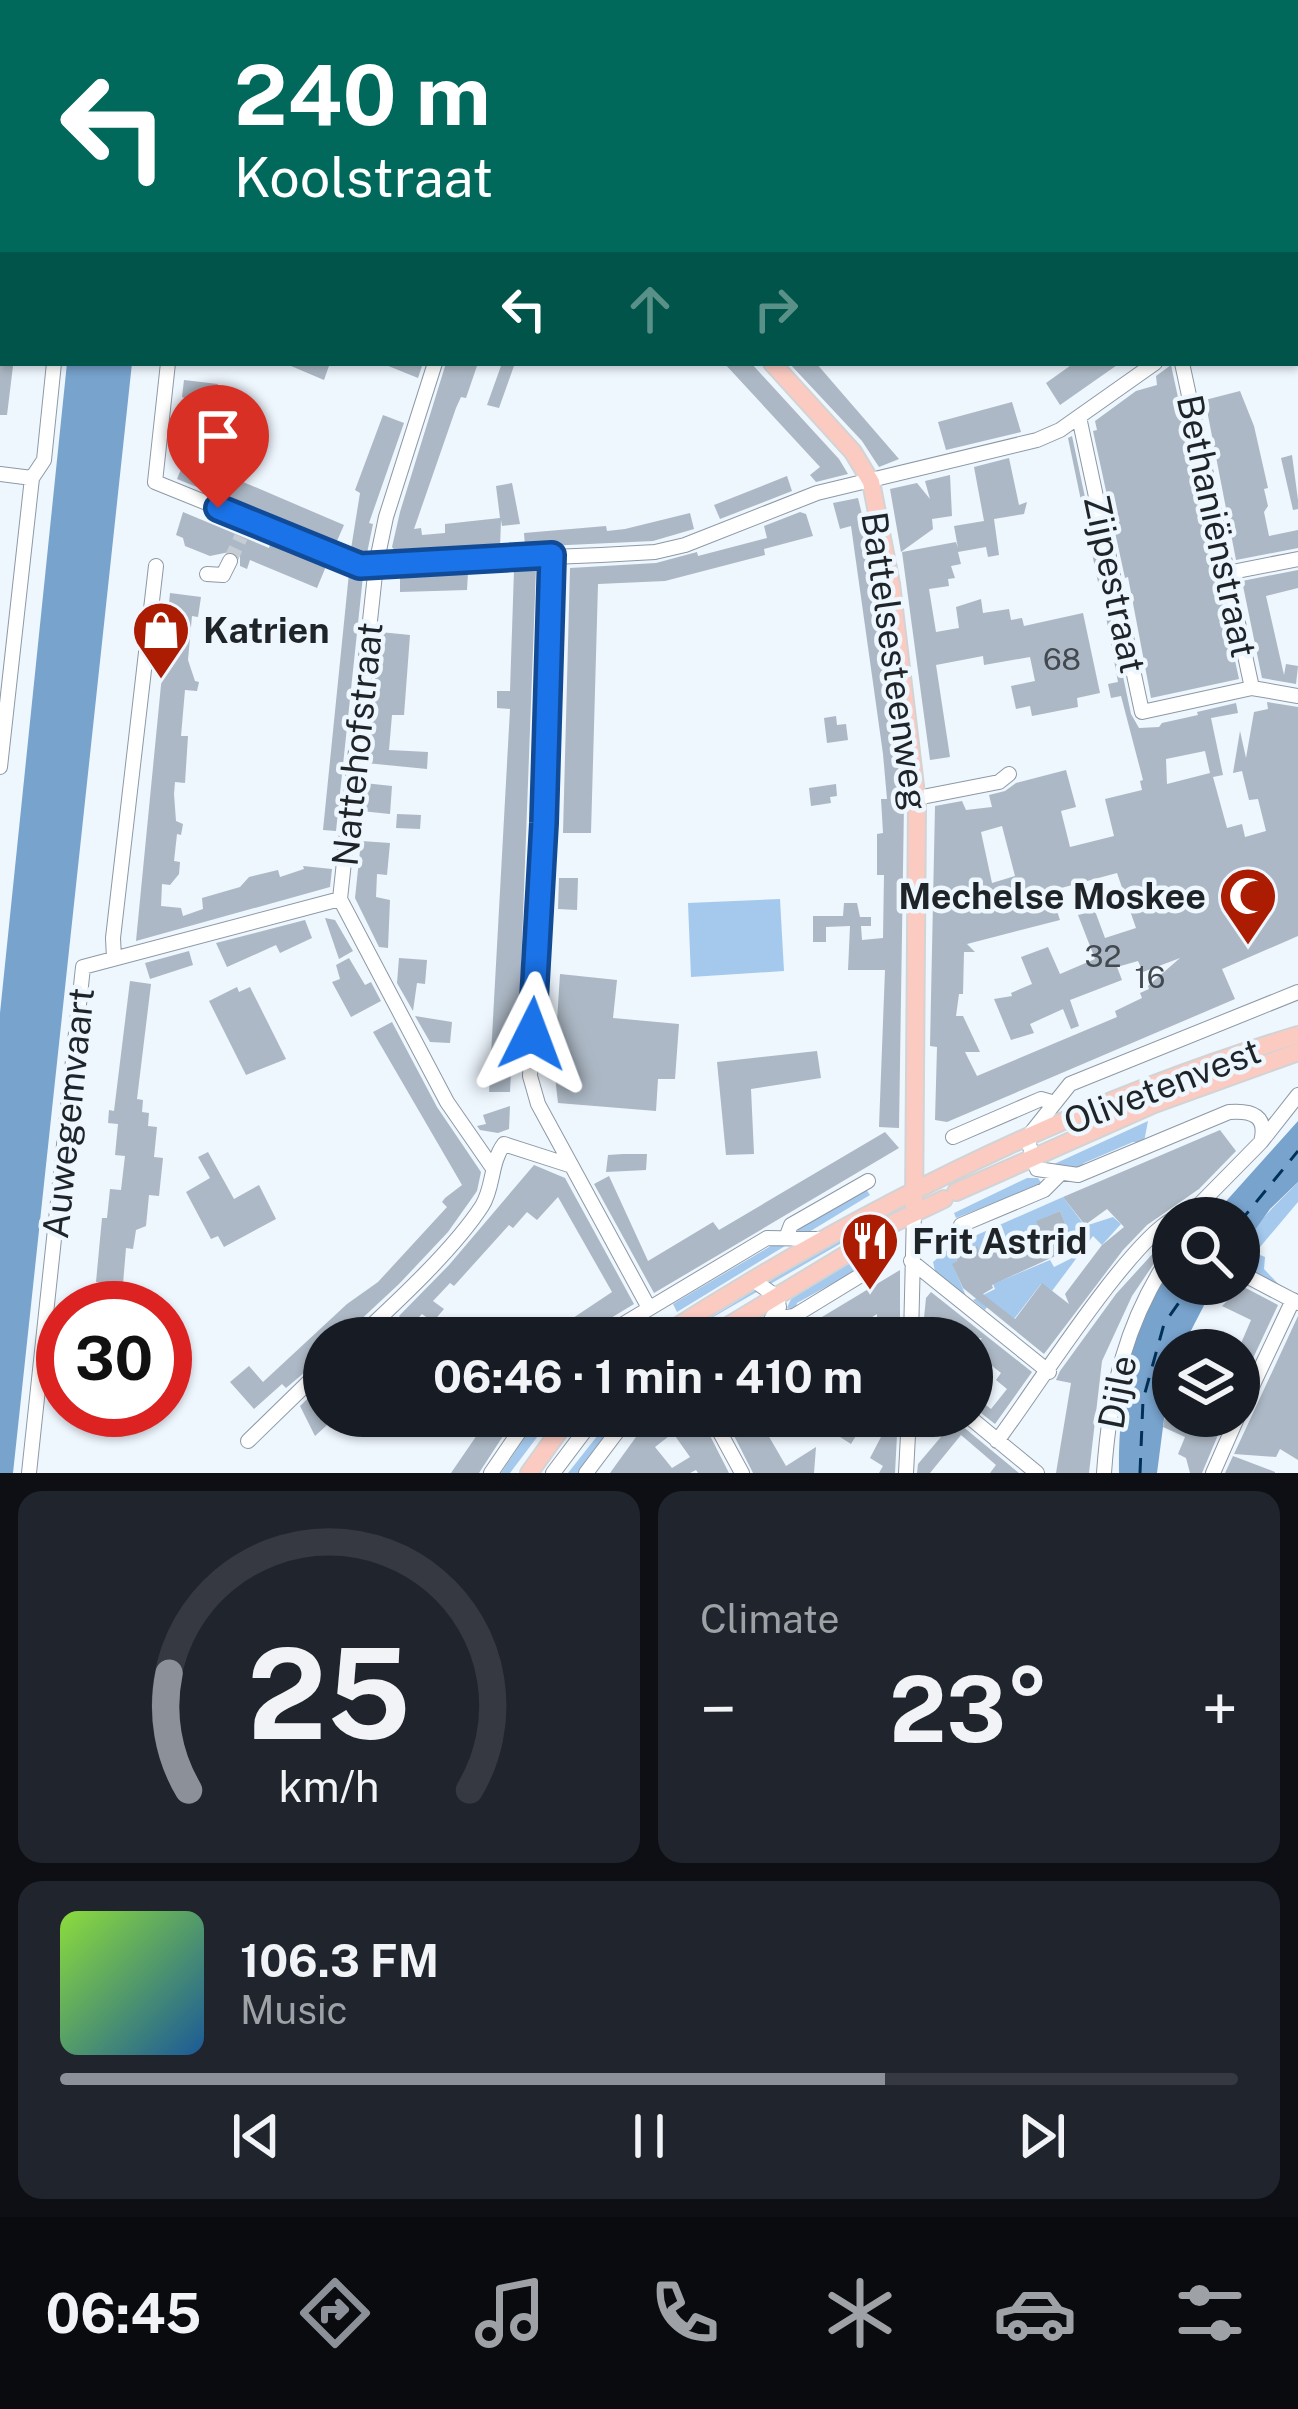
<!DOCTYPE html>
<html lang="en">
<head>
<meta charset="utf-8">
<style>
	body { margin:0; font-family:"Public Sans",sans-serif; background:#20242c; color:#f1f3f6; height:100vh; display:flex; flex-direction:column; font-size:45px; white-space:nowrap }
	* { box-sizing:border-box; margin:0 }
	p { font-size:39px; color:#9ea1a6 }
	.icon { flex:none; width:66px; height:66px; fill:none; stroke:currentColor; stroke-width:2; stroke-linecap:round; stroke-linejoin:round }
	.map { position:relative; height:1473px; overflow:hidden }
	.panel { display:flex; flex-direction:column; gap:18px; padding:18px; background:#0d0f14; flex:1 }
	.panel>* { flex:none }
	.top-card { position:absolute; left:0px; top:0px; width:1299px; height:366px; box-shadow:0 3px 9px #0004; background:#00695c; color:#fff; overflow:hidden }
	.tools { position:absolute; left:1152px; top:1197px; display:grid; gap:24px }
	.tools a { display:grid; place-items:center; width:108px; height:108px; border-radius:50%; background:#171b24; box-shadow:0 3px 9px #0004; font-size:60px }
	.speed { position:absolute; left:36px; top:1281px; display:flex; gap:24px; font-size:60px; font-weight:700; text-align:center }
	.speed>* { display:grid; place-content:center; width:156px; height:156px; border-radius:50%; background:#171b24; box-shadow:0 3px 9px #0004; line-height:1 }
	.speed .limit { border:18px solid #d22; background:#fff; color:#111 }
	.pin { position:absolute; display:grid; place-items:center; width:102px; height:102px; color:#fff; margin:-123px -51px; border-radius:50% 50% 50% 0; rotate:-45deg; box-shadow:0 0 12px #0007 }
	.pin .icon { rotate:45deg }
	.me { position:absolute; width:132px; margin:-66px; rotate:3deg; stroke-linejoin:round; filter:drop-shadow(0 0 9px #0008) }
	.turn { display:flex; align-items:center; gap:42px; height:252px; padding:0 36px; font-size:54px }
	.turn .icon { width:156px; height:156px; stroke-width:2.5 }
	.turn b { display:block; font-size:84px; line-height:102px }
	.lanes { display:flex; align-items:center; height:114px; padding:0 36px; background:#0003; justify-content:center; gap:60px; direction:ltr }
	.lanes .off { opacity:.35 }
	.big { font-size:90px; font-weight:700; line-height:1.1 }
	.panel .widget { flex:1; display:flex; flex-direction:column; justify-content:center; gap:18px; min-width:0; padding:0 42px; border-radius:24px; background:#20242c }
	.panel .dial { align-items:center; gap:0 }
	.dial svg { height:312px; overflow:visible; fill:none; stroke:#363941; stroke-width:7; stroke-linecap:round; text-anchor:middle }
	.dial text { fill:#f1f3f6; stroke:none }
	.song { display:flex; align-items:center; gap:36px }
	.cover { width:144px; height:144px; border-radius:18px; background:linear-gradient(135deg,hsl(90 70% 55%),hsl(210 70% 35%)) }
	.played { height:12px; border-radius:6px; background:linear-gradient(90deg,#8c9099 70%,#363941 70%) }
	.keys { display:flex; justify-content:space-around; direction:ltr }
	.heat { display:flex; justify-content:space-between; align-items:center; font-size:66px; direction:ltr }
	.panel .tiles { flex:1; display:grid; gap:18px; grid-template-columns:1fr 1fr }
	.widget:last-child { grid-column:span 2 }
	.trip { position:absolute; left:303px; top:1317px; width:690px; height:120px; border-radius:60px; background:#171b24; box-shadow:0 3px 9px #0004; font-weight:700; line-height:120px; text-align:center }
	.menu { display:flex; height:192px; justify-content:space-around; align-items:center; background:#090b0e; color:#9ea1a6 }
	.menu .icon { width:84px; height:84px }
	.menu .on { color:#8c9099 }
	.menu b { font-size:54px; color:#f1f3f6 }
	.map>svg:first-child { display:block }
	.green { fill:#a4c9ed }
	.water { fill:#78a3cd }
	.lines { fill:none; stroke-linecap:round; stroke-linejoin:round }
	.ferry { stroke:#003158; stroke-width:3; stroke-dasharray:15 12; stroke-linecap:butt }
	.building { fill:#acb8c5; fill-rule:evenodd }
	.minor-tunnel { stroke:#c5ccd3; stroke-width:14; stroke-dasharray:14 7; stroke-linecap:butt }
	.minor-casing { stroke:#8d99a5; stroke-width:16 }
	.major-casing { stroke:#d2d3d4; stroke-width:20 }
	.minor { stroke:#fff; stroke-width:14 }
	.major { stroke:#fbcbc2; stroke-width:16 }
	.route-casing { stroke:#114b97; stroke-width:30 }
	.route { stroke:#1a73e8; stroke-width:21 }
	.labels { text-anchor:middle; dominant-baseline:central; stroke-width:9; stroke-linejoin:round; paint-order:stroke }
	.number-label { font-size:30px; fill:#424950 }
	.street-label { font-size:36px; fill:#1f2429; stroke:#eef6fe }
	.poi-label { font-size:36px; font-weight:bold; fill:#1f2429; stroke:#eef6fe; text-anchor:start }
</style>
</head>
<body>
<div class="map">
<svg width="1298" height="1473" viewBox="0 0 1298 1473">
	<rect width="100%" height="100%" fill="#eef6fe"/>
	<path class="green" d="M780,899L784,971L691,977L688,903Z
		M1148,1121L1144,1142H1133L1084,1163L1080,1168L1052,1165Z
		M1027,1178H1038L1042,1184L956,1218L954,1213Z
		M1298,1182V1202L1255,1253L1265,1257L1264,1269L1284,1290L1239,1271C1239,1234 1274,1208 1298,1182Z
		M866,1189L870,1195L809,1232H798V1223L805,1225Z
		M1063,1197L1085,1226L1113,1217L1121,1224L1102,1245L1093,1236L1052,1291L1041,1284L1014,1319L991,1301L985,1310L973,1300L995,1289L993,1284L1050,1260L1054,1267L1078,1255L1060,1211L1037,1221L1038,1226L979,1251L976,1246L955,1255L957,1261L953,1265L968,1301L935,1271L933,1262L952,1246Z
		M870,1218V1225L864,1230L689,1331Z
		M774,1244L785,1246L677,1312L673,1304Z
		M865,1247L866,1265L797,1303L795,1310L787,1308C796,1280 841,1262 865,1247Z
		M539,1416H553L510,1473H501Z
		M613,1416H623L581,1473H568Z"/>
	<path class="water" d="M67,363H132L13,1473H0V1013Z
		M1298,1121V1182L1270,1209L1239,1252V1218H1211Z
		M1173,1264V1284H1215L1181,1350H1173L1157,1473H1119C1118,1406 1130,1317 1173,1264Z"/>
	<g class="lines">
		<path class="ferry" d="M1239,1223L1298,1151
			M1140,1473L1143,1400L1164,1324L1192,1284"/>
	</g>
	<path class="building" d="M284,363H330L324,380Z
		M381,363H423L418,378Z
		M446,363H478L466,398L461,397L456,408L414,529L421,528L422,535L445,533V524L500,518L496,486L512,483L520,524L502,526L501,520L500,548L396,552L392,547L400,512Z
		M502,363H515L499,408L487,405Z
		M724,363H751L839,459L848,474L816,482L810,475L820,467Z
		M789,363H816L899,459L879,467L862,441Z
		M1074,363H1120L1060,405L1046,383Z
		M0,365L13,366L7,415H0Z
		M1171,365L1239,679L1151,698L1128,577L1125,578L1093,431L1097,430L1095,421L1136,391L1157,385L1156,376Z
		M184,380L218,384L216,399L224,402L221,411L228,414L208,467L344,525L336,543L177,479L189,450L184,448L196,403L182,397Z
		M1240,391L1254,426L1268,488L1264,489L1268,506L1264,512L1269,536L1298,530V548L1236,560L1205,400Z
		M1012,402L1021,432L946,450L938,422Z
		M383,415L404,423L369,523L373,524L367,553L362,554L351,549L360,493L355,490Z
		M1072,436L1103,582H1098L1068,438Z
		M1292,455L1298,500V509L1293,510L1281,458Z
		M1009,458L1019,505L1027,502L1024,514L994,519L999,555L988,557L986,547L958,552L961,564L951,566L955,578L948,579L949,586L929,589L936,632L959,628L956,607L981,599L983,613L1009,609L1011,620L1022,618L1024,626L1083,613L1100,693L1077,698L1078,707L1032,716L1030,706L1016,709L1011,686L1035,681L1030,657L984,665L983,656L936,665L950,757L930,760L902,552L956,542L958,548L954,526L984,521L974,467Z
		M950,475L952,516L932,519L933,529L901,552L890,489L917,483L930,499L925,481Z
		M787,476L792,491L720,519L714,505Z
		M858,498L877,576L904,804L899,1128L879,1127L885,970H848L850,926L826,927V942H813V916H843L844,903H857L860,917H871V926H861L862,940L883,938L884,875H877V834L883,833L881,799H887L883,754L851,526L840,529L833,503Z
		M183,512L269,548L271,541L327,564L317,588L250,560L247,569L240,566V556L234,551L210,556L185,546L183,538L176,535Z
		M800,512L806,514L813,536L764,549L765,555L665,581L598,584L591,833H563L570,568L656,563L697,552L698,556L767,538L764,526Z
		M690,513L694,529L653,541L525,547L524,533L606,526L607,531L625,529Z
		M536,569L518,1050H512L510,1092H489L510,709L497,708V691H510L514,570Z
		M1298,570V588L1266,596L1284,675L1286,664L1298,666L1296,684L1262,678L1242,581Z
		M468,572L467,590L400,592V575Z
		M349,573L363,576L336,831L323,830Z
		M170,593L201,597L198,617L192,616L188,660L195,681L199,682L197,691L185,690L181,736H188L185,783L175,782L174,794L176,821L183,824L181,835L177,834L174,861L180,862L179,874L170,885L162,884L161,906L181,908L183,916L203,909L202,898L240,887L249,877L278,870L280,877L304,869L303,866L332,869L330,887L136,941Z
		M1104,606H1108L1131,714L1139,728L1159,727L1162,723L1198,715L1197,712L1236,703L1238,713L1211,718L1223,775L1213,777L1227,828L1242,824L1245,837L1266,831L1258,799L1249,800L1242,771L1233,773L1240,731L1246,758L1254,712L1268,709L1267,702L1298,707V936L1222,969L1235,999L947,1122L935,1120L937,1047L930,1046L935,806L962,801L966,810L992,807L989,795L1005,791L1016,783L1066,770L1076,807L1061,811L1070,847L1114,836L1105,799L1142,790L1140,781L1143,780L1121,696L1111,698L1108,684L1118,682ZM1205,751L1210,773L1167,784L1166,759ZM1002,826L1015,876L992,883L981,832ZM1117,873L1136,928L1105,938L1095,911L1078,915L1095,959L1060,974L1048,947L1021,957L1032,984L1011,993L1012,996L994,999L1011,1040L1034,1033L1030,1024L1063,1009L1071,1029L1079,1026L1070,1000L1122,980L1117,967L1138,961L1143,972L1180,958L1148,986L1149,989L1140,993L1142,998L1115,1011L1117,1017L977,1076L965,1052H980L963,1016H956L959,994H963L964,952H975L967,944L1060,920L1050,891Z
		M380,632L410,635L404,715H392L389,750L428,752L427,769L366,763Z
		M836,716L837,725L846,724L848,740L827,743L824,718Z
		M364,783L392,786L390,814L361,811Z
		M836,784L837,796L830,797L831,803L811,806L809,788Z
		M397,814L421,815L420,829L396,828Z
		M361,841L390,843L387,875L377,874L376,897L390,900L388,948L379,947L355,898Z
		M559,878H578L577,910L558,909Z
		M325,918L335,920L353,951L339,959Z
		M305,920L312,938L280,953L276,945L227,967L216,943Z
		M189,951L193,965L150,979L145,963Z
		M349,958L365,985L371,982L381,1001L351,1017L332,982L340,979L336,965Z
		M399,958L427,960L425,984L417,983L413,1011L397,983Z
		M560,974L617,980L613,1018L679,1024L675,1079H658L656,1111L558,1103L554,1068Z
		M130,981L151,984L137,1099L143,1100L142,1112L149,1113L148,1126L157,1127L154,1157L163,1158L159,1196L149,1195L146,1226L136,1230L133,1249L126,1248L123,1284L96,1282L102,1218H107L110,1189L121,1190L125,1156L115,1155L118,1124L108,1123L109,1110L114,1111Z
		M237,987L239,992L250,987L286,1059L246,1075L209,1001Z
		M415,1016L452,1022L450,1043L430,1042Z
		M392,1022L437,1107L481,1172L477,1191L448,1232L399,1284L341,1338H324V1356L286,1388L282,1384L254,1409L230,1382L249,1366L263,1382L347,1304L378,1282L447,1207L442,1202L445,1198L462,1185L373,1032Z
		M817,1051L821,1078L751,1089L754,1154L726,1155L717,1062Z
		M510,1106L509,1129L498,1133L480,1130L477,1126L486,1124L483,1115Z
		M1220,1130L1236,1151L1199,1189L1147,1225L1123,1250L1044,1354L963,1288L952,1264L957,1261L955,1255L977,1246L979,1251L1038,1226L1036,1221L1060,1211L1075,1247L992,1285L993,1288L983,1294L1015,1319L1042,1283L1069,1304L1065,1294L1102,1245L1124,1227L1107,1209L1085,1225L1063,1197Z
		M885,1132L899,1148L654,1293L594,1184L609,1176L648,1261L713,1222L719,1230Z
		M208,1152L234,1199L259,1185L276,1219L224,1247L218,1236L211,1239L186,1192L210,1178L198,1157Z
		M623,1154H647L646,1170L606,1172L608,1155Z
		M534,1165L565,1178L634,1304L578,1338H545L556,1322L561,1326L612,1292L558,1197L537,1220L527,1212L513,1228L509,1225L454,1286L450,1283L433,1301L444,1309L433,1322L422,1314L408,1328L399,1316L449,1265Z
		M1166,1239L1169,1241L1132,1296L1102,1361L1089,1473H1056L1071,1383L1056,1380L1060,1371L1116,1294Z
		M900,1270V1338H883V1329L877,1328V1314L839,1338H787Z
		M1223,1284H1238L1278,1305L1239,1388V1348L1251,1320L1222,1306L1228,1300L1217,1295Z
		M931,1292L1032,1372L995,1424L972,1406V1394L991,1409L1007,1389L996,1380L1001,1373L972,1350L982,1338H922L926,1298Z
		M1298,1316V1460L1280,1449L1276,1457L1234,1454Z
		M324,1383V1416H337L315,1436L300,1406Z
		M490,1416H516L479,1473H451Z
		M658,1416H700L729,1473H698L696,1470L690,1473H610L641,1430ZM673,1433L690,1457L672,1468L655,1447Z
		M724,1416H757L786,1466L816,1447L814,1473H753Z
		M831,1416H851L845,1426L857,1434L851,1444L826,1428Z
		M869,1416H898L895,1473H879L883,1466L870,1458L882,1435L873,1429L878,1423Z
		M1165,1416H1226L1202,1473H1190L1186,1458L1178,1454L1185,1437L1163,1427Z
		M957,1418L961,1425L1019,1473H990L996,1465L961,1435L930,1473H917L918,1464Z
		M1233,1456L1275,1472V1473H1225Z"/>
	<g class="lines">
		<path class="minor-tunnel" d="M230,561L241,537"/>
		<defs>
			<path id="minor" d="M704,0L709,3
				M827,0L829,3
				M1139,0L1142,3
				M92,3V0
				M210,3V0
				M849,3L857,0
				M1090,3L1095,0
				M1183,3L1189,0
				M1296,83L1298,82
				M1296,267L1298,266
				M168,363L155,482L360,565L601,555L655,552L685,545L817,493L1037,440L1060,430L1155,363
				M435,363L386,517L376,565L340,899L447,1102L492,1167
				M1182,363L1252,688
				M1079,417L1142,712L1252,688L1298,696
				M0,474L32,478
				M552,555L544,822L530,1076L538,1104L649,1308
				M1227,573L1298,559
				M207,574L223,575L230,561
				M0,767L32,478L44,460L54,363
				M917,798L999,782L1009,774
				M114,958L113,938L156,566
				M953,1137L1041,1099L1055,1103
				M1261,1142C1268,1116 1252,1110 1229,1112L1078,1175L1037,1169L1027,1138L1070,1084L1298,992
				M1191,1218L1197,1207L1261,1142L1298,1095
				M961,1225L1044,1190L1059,1175
				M786,1238L791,1225L868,1181
				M911,1261L1049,1372
				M1239,1272L1298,1303
				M753,1280L777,1297L779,1307L761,1336L755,1338
				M774,1319L794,1316L871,1269
				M358,1338C397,1302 454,1249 482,1206C494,1187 490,1163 504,1144L569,1165
				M600,1338L767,1238L823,1239
				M911,1338L914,1212
				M1239,1414L1293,1300
				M711,1416L742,1473
				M968,1416L1037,1473
				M248,1441L324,1367
				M997,1441C1034,1392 1127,1244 1173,1219
				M29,1473L83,967L340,899
				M491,1473L530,1416
				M553,1473L596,1416
				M586,1473L629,1416
				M906,1473L909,1416
				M1104,1473C1110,1389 1125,1322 1173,1251
				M1213,1473L1238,1416"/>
			<path id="major" d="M567,0V3
				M772,363L853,452L871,482L891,584L917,803L914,1212
				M956,1192L1154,1104L1298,1052
				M659,1338C858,1210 1071,1104 1298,1035
				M708,1338L850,1252L873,1233L944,1199
				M529,1473L570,1416"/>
		</defs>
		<use href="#minor" class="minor-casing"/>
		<use href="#major" class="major-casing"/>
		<use href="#minor" class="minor"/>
		<use href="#major" class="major"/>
	</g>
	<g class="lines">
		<defs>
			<path id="route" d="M218,508L360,566L552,555L544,823L532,1034"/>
		</defs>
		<use href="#route" class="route-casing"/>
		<use href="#route" class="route"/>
	</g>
	<defs>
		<symbol id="shop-pin" viewBox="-11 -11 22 30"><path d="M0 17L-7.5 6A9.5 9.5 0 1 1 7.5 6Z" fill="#ab1c03" stroke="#eef6fe"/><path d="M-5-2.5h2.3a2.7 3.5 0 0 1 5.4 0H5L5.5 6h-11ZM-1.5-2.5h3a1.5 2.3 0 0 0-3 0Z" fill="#fff"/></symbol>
		<symbol id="mosque-pin" viewBox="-11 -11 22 30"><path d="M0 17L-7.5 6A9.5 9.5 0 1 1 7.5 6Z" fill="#ab1c03" stroke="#eef6fe"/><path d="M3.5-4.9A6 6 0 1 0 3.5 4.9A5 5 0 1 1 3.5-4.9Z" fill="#fff"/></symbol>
		<symbol id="restaurant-pin" viewBox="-11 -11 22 30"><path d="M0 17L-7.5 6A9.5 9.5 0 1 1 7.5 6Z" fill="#ab1c03" stroke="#eef6fe"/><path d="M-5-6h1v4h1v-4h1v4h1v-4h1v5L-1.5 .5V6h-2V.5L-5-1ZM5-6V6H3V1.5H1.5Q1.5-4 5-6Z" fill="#fff"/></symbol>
	</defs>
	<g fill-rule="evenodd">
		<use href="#shop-pin" x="128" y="597" width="66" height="90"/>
		<use href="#mosque-pin" x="1215" y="863" width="66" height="90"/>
		<use href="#restaurant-pin" x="837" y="1208" width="66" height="90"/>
	</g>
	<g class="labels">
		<g class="number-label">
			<text x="1062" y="659">68</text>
			<text x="1103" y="956">32</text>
			<text x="1150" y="977">16</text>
		</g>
		<g class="street-label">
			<text transform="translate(1217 526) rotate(78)">Bethaniënstraat</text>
			<text transform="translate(1115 584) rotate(78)">Zijpestraat</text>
			<text transform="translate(895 661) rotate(82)">Battelsesteenweg</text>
			<text transform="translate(357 744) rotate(-84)">Nattehofstraat</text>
			<text transform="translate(1162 1086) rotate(-21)">Olivetenvest</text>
			<text transform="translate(68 1113) rotate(-84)">Auwegemvaart</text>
			<text transform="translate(1117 1392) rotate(-79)">Dijle</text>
		</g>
		<g class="poi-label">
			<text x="203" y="630">Katrien</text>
			<text x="1206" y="896" text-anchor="end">Mechelse Moskee</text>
			<text x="912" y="1241">Frit Astrid</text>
		</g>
	</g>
</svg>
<div class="tools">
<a><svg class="icon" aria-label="search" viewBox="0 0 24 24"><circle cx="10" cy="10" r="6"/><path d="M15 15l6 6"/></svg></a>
<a><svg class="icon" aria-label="layers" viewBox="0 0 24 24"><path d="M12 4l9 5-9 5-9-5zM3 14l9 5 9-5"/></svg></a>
</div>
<div class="speed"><div class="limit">30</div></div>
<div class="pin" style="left:218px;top:508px;background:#d93025"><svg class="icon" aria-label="arrive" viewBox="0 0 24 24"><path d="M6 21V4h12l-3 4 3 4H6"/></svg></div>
<svg class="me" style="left:532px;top:1034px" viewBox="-20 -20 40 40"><path d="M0-17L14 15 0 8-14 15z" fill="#1a73e8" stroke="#fff" stroke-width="4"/></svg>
<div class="trip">06:46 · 1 min · 410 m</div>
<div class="top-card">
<div class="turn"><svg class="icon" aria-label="left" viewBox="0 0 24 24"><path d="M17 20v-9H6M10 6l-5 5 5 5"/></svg><div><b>240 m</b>Koolstraat</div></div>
<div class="lanes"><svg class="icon" aria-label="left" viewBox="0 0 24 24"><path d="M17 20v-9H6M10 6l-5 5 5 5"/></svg><svg class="icon off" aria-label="ahead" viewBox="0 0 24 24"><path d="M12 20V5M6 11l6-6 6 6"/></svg><svg class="icon off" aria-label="right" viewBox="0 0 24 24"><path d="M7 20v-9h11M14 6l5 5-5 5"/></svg></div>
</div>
</div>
<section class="panel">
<div class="tiles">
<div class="widget dial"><svg viewBox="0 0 100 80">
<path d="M14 69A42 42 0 1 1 86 69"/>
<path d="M14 69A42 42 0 0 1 9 39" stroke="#8c9099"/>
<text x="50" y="56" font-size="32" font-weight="700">25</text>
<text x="50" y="72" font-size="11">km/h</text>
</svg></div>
<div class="widget"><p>Climate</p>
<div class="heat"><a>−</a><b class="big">23°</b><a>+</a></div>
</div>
<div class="widget">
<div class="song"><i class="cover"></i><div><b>106.3 FM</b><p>Music</p></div></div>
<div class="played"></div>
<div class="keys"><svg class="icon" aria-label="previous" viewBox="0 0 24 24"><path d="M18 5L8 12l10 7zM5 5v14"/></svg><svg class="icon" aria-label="pause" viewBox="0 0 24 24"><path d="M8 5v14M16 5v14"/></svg><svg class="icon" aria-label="next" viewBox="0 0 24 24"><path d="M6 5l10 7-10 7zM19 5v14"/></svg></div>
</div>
</div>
</section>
<nav class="menu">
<b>06:45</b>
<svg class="icon on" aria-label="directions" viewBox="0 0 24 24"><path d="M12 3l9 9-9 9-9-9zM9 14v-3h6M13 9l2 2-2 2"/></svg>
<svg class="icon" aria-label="music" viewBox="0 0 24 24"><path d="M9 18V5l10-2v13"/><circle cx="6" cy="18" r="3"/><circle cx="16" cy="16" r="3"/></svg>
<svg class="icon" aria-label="phone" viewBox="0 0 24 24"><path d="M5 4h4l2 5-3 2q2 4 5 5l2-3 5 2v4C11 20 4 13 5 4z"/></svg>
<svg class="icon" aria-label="climate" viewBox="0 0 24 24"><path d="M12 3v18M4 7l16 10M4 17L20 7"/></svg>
<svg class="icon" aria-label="car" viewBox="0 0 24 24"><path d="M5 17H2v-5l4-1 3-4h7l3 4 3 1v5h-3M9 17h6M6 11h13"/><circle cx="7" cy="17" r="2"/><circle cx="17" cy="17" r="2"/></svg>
<svg class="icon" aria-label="filters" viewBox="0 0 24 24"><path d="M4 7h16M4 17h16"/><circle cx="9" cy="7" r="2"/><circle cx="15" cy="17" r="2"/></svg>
</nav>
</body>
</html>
